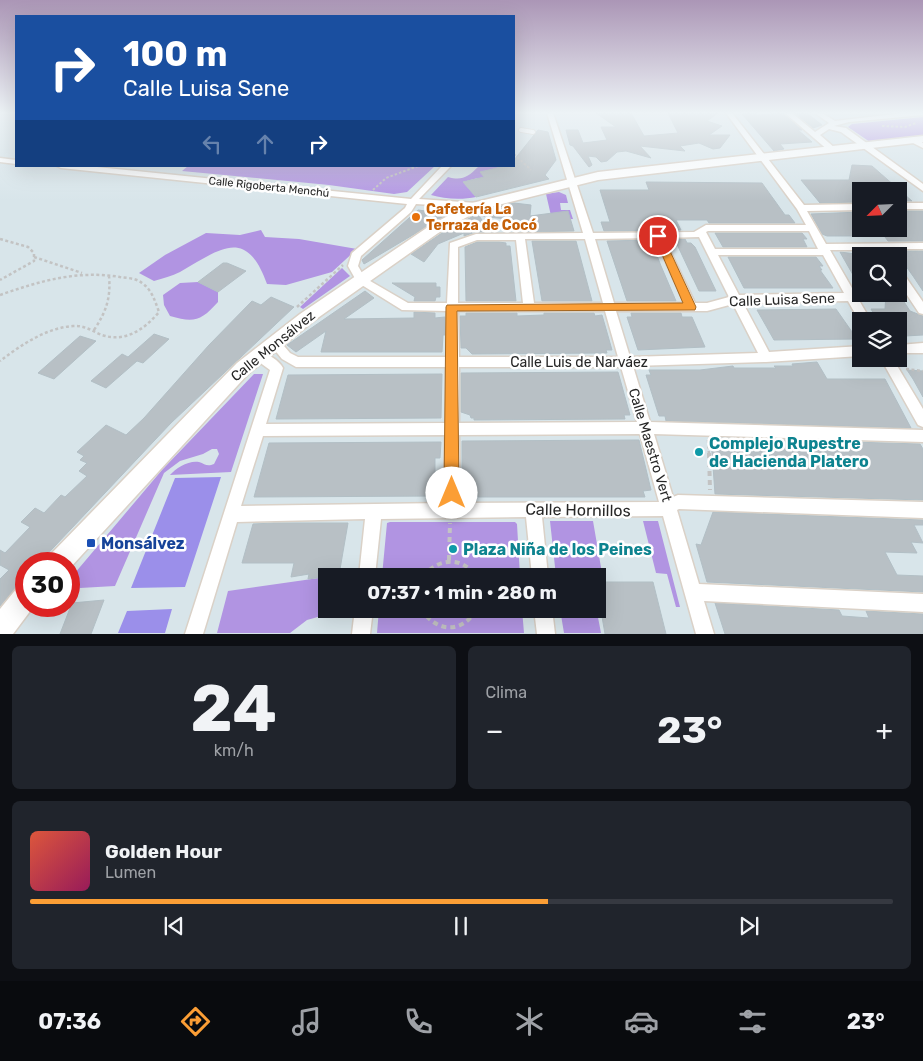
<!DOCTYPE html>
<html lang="es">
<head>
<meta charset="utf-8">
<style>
	body { margin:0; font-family:Rubik,sans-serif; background:#20242c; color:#f1f3f6; height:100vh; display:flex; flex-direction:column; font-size:19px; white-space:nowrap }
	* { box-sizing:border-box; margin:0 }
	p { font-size:16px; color:#9ea1a6 }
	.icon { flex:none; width:28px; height:28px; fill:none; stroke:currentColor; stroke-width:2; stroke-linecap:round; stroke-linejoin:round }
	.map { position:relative; height:634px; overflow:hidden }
	.details { display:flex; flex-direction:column; gap:12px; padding:12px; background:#0d0f14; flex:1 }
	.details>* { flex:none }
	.hud { position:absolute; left:15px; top:15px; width:500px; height:152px; border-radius:0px; box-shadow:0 5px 20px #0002; background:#1a4fa0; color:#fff; overflow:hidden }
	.needle { width:32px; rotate:246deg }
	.buttons { position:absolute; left:852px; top:182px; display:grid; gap:10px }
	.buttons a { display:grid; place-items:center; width:55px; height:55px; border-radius:0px; background:#171b24; box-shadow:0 5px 20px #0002; font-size:25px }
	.speed { position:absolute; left:15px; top:552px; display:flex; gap:10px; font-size:25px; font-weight:700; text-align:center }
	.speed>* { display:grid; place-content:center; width:65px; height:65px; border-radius:50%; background:#171b24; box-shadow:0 5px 20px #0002; line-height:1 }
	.speed .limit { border:8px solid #d22; background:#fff; color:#111 }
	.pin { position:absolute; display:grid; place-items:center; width:42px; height:42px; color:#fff; margin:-21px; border:2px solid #fff; border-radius:50%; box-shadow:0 1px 5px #0007 }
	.me { position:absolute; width:55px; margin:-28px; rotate:0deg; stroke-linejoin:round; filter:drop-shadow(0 0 4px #0008) }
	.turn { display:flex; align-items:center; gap:18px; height:105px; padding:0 25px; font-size:22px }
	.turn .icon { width:65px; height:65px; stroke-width:2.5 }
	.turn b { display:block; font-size:35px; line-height:42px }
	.lanes { display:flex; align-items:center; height:48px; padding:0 25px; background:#0003; justify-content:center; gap:25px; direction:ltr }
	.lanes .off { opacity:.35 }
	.big { font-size:38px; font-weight:700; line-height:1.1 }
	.details .widget { flex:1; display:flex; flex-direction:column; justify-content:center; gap:8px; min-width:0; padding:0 18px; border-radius:8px; background:#20242c }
	.details .dial { align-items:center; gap:0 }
	.dial b { font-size:65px; line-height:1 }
	.song { display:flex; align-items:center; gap:15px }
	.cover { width:60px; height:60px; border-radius:8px; background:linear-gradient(135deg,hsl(10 70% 55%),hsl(330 70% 35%)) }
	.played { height:5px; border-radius:2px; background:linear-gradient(90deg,#fb9e35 60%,#363941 60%) }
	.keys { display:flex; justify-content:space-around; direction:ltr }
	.heat { display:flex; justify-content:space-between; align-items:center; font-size:28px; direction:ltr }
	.details .tiles { flex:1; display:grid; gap:12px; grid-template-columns:1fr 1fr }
	.widget:last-child { grid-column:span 2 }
	.trip { position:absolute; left:318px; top:568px; width:288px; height:50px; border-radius:0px; background:#171b24; box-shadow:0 5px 20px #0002; font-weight:700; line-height:50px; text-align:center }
	.menu { display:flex; height:80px; justify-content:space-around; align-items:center; background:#090b0e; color:#9ea1a6 }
	.menu .icon { width:35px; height:35px }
	.menu .active { color:#fb9e35 }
	.menu b { font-size:22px; color:#f1f3f6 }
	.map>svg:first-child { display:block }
	.green { fill:#b194e2 }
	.pitch { fill:#9b8fea }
	.building { fill:#b8c0c5; stroke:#b2bfc5 }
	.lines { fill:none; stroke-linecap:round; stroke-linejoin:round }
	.lane-casing { stroke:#dad1c7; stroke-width:5.5 }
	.street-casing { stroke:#dad1c7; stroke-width:3 }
	.secondary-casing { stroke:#dad1c7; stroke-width:3 }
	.path-far2 { stroke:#c3c3c3; stroke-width:2; stroke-dasharray:2.5 2; stroke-linecap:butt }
	.path-far1 { stroke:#c3c3c3; stroke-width:2.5; stroke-dasharray:3 2.5; stroke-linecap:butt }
	.path { stroke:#c3c3c3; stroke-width:4; stroke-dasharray:5 4; stroke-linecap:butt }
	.lane { stroke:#fff; stroke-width:4 }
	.street { fill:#fff; fill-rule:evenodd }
	.secondary { fill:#fff; fill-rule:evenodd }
	.route { fill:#fb9e35; stroke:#a36722 }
	.food-dot { fill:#e8710a; stroke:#fff; stroke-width:2 }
	.culture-dot { fill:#0f9aa8; stroke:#fff; stroke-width:2 }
	.transit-dot { fill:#1a4fb4; stroke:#fff; stroke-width:2 }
	.labels { text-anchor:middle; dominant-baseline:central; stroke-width:5; stroke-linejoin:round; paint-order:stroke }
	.far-street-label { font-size:11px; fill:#272727; stroke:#fff }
	.food-label { font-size:14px; font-weight:bold; fill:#c56008; stroke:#fff; text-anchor:start }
	.street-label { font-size:14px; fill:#272727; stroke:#fff }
	.near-culture-label { font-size:16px; font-weight:bold; fill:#0d838f; stroke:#fff; text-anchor:start }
	.near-street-label { font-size:16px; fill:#272727; stroke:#fff }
	.near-transit-label { font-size:16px; font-weight:bold; fill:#164399; stroke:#fff; text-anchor:start }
</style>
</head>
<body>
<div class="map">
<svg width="923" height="634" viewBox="0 0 923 634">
	<rect width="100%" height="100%" fill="#d8e5ea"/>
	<path class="green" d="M923,117V137L870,142L848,127L852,124Z
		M188,166H435L407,192L394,194L329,185L182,171Z
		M484,166H500L514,181L486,188L478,178L463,182L476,197C462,200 444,199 431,195L448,177C462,181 468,177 478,167Z
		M559,192L566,195L568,203H560L561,210H570L573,219L552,220L546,194Z
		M261,230L265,237L299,239L357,249L332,272L286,285L267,284C246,225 219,250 180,272C172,276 163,278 154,281L139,273L165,255L206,233L240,235Z
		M342,268L350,276L303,309L300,307Z
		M198,282L218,292V302C201,321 194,323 170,316L164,305L163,295L180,283Z
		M254,374H263L231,472L170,475C176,468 189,460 199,462C205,464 207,467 214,464L219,454L217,449H212L203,454L180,461L164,473L115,586L80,588L76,597H69V580L162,470Z
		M550,521H593L603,579H596V576H556Z
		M643,521H658L680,607H676L667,574L656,573Z
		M390,522H515L517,524L520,576H382L387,523Z
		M326,577V609H333L332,613L307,620L290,633H217L228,591Z
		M596,607L601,633H564L560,609H596Z
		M379,609H522L524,633H377Z"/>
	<path class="pitch" d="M221,477L185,587L131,588L175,478Z
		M172,609L165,633H118L127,611Z"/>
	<path class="building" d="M596,113H631L644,136L678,133L668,113H718L707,121L722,126L709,135H730L720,148L713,149L699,143L680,146L685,151L640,146L651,158L626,151L617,152L607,161L601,162L596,157L588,156L592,165L589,167L573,146L570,145L566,130H578L583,143L607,140L601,127H616Z
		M743,113H756L757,115L783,113L802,130H798L812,142L780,144L784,149L774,151L742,114H745Z
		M795,113H807L822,125L813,128Z
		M538,130L548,132L556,160L545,175L549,179L476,197L463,182L484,177L480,172L505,166H514V160Z
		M852,165L872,166L912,201H899V191H853L861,202L820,203L801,180H849Z
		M646,182L762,183L785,215H789L795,223H709L707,220H676L681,230L604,231L601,222H610L600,190H649Z
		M514,203L531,205L530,216L568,211L574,231L530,232L527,231L526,221L479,216L491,232H476L464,236V233L438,244L424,262L411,254L442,233L483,211Z
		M418,210L448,214L364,264L362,260Z
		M899,211H923V241H888L879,229H899Z
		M861,212V236H827L822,234L811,214Z
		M715,233H802L807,239H803L807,247H723Z
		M685,239L687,243H691L695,247L716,291H699L675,240Z
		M651,240L661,266L676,301H627L607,241Z
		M532,241H576L592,301H542Z
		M477,242H499L506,243V246H510L516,301H466L465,247Z
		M895,251H923V291L913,276Z
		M840,252L856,254L861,261V289Z
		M728,257H816L823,266H819L822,270H820L833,288H744Z
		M223,263H227L246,271L218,292L198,282Z
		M392,283H436V287H440V297H436L435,301H414L415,297Z
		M365,291L374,298L344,319L414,318V312L435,313V318L445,317V335H443L442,352H321L326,331L296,352L287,345Z
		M886,294H899L910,311L923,316V335L905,336L899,325V321H878L871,309H885Z
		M271,297L294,307L171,423L38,564H26V577L0,606V579L9,570L0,565V550L5,553L30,527L21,522L35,508L44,513L61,495L65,497L87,476L79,471L87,463L80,460L84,456L77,452L106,425L126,435L144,418L209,345L252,301L261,305Z
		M836,309L857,339L774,340L757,310Z
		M466,313H517V316L544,315V313H594L595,316L602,315L612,350H606L607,353L472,354L466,348H461L460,316H466Z
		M631,313H681L682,317H692L705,347L638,350L627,317H632Z
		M154,334L169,339L143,363L137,361L106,388L91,381L122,354L128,357Z
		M80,336L96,341L54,379L38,373Z
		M817,362L827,379H885L911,428L666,421L665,416H659L646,375H651L649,370H700L733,366L734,368H776L774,366H793L792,364Z
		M907,370L923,371V397L913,379Z
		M618,372L630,415H624L625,419L474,420V418H471L470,415L461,412V373Z
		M442,374L441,418L276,419L288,375Z
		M711,438L920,444L923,449V500L715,494Z
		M639,440L651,490L643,491L645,497H478V496H473L470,488L462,489V441Z
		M441,442L440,458H435V478H439V496L254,497L269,443Z
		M713,512L923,520V525H914L923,543L911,542L917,553L885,552L897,575L923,576V592L707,582L696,544L701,545Z
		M274,523H348L339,575L308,579L309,574L291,577L294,563H242L253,524Z
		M596,582H653L666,634H605Z
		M104,600L91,634H60L72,603Z
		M715,603L839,610L842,616L869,618L866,611L923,614V634H725Z"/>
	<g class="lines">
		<defs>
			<path id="lane" d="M521,130L533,132"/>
			<path id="street" d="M547,113H553L593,233L694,232L706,225H806L797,209L726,113H732L804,205L861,204V210L807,211L826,244L923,243V249H886L891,256H881L876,250H830L871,321H861V324L848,301L743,303L769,352L861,346V356L766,362L633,366L650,422L923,430V442L654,434L673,497L678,495L923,502V518L679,509L677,510L699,584L923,594V612L704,601L714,634H696L663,516L542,517L548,576H532L526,517L381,519L375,576H359L365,519L237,522L203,634H185L270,370L255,359L253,356L255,353C264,350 279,360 283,368L266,424L446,423V367H296L282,359L269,343L271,340H279L290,353L298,357H447V311L402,310L357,282L348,266L352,253L405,208L407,204L61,168L57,166H87L411,199L442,166H451L419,199L477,203L480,204V208L416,204L411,212L361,256L358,266L365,278L408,303H447L450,243L476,234L583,233ZM708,231H809L818,249H715L706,232ZM699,237L729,297L707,303H695L664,238ZM655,238L684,303H614L595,239ZM525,239H585L603,303H534ZM477,240H516L523,303H458V247ZM718,255H823L844,293L739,295ZM733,304L758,353L630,357L616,311H707ZM458,311H605L618,357H459ZM459,367H621L637,422L459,423ZM640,434L659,502L460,503L459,435ZM445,435L444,503L241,506L263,436Z
				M785,113H792L815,132L829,123L815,113H822L835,121L903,113H923V115L849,122L834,126L846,128L923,184V191L841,132L829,129L820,135L836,149L829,151Z
				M911,138H917L923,143V148L911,142Z
				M0,158L16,160V164L0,162Z
				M899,203H923V209H899Z
				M899,272L903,273L923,302V314L919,313L899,283Z
				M923,343V353H899V345Z
				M881,359H893L923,409V427L918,425Z
				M355,609H373L370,634H352Z
				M534,609H552L555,634H537Z"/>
			<path id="secondary" d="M923,136V142L598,180L482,209L441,231L312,322L249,373L69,569V564H45L49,556L237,363L300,314L431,225L472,203L598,172Z
				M26,585V606H34L13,634H0V609L17,588Z"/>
		</defs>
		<use href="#lane" class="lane-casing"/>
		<use href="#street" class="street-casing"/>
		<use href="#secondary" class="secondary-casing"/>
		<path class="path-far2" d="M882,126L905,127L916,123
			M514,154L531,170
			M373,190L386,178L418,166"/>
		<path class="path-far1" d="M0,239L28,247L34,253V261L0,280
			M34,257L82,273
			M0,295C40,281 77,270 120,277C127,278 136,278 142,283C152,290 155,301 159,312C145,329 125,343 102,335C92,331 84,325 73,326C46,328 21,345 0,361
			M297,307L343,265
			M94,330C106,312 111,298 109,276
			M906,369L923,371
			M708,440L709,455"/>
		<path class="path" d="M709,453L710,490
			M449,560L450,523
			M423,576C439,558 461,556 476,576
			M421,609C437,633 462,634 477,609"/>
		<use href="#lane" class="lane"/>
		<use href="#street" class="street"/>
		<use href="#secondary" class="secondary"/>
	</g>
	<linearGradient id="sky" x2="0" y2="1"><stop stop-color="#ab96b6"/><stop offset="0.56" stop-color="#edf3f6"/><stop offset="1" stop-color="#edf3f6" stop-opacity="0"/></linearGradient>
	<rect width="923" height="201" fill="url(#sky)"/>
	<path class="route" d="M655,233H662L663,236L696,307L695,310L457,311L459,493L457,498L452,501L447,498L444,493L446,307L447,305L683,303L654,236Z"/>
	<circle class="food-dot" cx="416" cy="217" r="5"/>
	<g class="culture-dot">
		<circle cx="699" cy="452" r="5"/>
		<circle cx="453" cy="549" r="5"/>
	</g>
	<rect class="transit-dot" x="86" y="538" width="10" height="10" rx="2.5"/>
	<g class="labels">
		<g class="far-street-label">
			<text transform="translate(269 187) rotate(6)">Calle Rigoberta Menchú</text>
		</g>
		<g class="food-label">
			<text x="426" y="209">Cafetería La<tspan x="426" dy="16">Terraza de Cocó</tspan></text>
		</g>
		<g class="street-label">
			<text transform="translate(782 300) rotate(-2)">Calle Luisa Sene</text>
			<text transform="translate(273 346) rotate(-39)">Calle Monsálvez</text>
			<text x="579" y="362">Calle Luis de Narváez</text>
			<text transform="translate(650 445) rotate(73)">Calle Maestro Vert</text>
		</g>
		<g class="near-culture-label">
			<text x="709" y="443">Complejo Rupestre<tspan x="709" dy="18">de Hacienda Platero</tspan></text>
			<text x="463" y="549">Plaza Niña de los Peines</text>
		</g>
		<g class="near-street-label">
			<text transform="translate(578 510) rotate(1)">Calle Hornillos</text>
		</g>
		<g class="near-transit-label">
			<text x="101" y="543">Monsálvez</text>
		</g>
	</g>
</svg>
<div class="buttons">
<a><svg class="needle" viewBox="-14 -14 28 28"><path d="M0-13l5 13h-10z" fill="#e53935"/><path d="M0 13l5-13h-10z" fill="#9ea1a6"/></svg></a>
<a><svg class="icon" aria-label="search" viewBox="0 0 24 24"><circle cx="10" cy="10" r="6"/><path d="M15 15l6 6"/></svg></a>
<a><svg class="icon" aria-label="layers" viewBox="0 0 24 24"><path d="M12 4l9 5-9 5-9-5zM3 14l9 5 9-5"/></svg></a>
</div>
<div class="speed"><div class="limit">30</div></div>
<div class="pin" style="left:658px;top:236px;background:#d93025"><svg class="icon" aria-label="arrive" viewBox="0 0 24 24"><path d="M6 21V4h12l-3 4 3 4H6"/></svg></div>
<svg class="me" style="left:452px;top:493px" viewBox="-20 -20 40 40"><circle r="19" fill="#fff"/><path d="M0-13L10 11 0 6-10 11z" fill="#fb9e35"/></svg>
<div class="trip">07:37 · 1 min · 280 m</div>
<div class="hud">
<div class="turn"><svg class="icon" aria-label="right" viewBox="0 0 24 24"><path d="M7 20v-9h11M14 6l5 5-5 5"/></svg><div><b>100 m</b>Calle Luisa Sene</div></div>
<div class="lanes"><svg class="icon off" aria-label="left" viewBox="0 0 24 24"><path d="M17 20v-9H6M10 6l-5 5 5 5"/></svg><svg class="icon off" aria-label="ahead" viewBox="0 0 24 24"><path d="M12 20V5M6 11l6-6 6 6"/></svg><svg class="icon" aria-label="right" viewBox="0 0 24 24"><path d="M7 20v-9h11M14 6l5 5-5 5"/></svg></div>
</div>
</div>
<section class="details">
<div class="tiles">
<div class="widget dial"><b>24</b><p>km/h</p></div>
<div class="widget"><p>Clima</p>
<div class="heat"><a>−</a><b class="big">23°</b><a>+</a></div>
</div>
<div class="widget">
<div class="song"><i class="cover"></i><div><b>Golden Hour</b><p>Lumen</p></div></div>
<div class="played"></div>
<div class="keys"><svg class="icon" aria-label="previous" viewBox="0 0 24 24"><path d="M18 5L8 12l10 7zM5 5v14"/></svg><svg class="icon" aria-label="pause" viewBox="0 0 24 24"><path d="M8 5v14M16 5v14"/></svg><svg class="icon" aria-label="next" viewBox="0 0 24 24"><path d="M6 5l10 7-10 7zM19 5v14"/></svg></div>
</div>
</div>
</section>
<nav class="menu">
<b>07:36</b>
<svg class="icon active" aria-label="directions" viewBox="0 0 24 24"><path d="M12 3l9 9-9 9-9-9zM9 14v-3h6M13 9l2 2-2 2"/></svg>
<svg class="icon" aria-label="music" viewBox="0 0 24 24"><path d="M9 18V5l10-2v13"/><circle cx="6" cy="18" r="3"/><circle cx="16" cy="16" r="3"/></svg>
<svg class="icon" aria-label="phone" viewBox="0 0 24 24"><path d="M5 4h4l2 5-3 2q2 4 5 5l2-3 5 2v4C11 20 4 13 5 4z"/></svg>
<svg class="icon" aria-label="climate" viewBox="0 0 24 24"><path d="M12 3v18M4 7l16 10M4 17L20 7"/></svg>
<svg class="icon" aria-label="car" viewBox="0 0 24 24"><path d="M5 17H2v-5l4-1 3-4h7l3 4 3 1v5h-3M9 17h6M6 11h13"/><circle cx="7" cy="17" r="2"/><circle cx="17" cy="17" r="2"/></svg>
<svg class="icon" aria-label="filters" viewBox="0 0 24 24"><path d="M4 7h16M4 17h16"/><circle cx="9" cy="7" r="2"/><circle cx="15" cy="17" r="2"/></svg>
<b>23°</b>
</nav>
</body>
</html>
